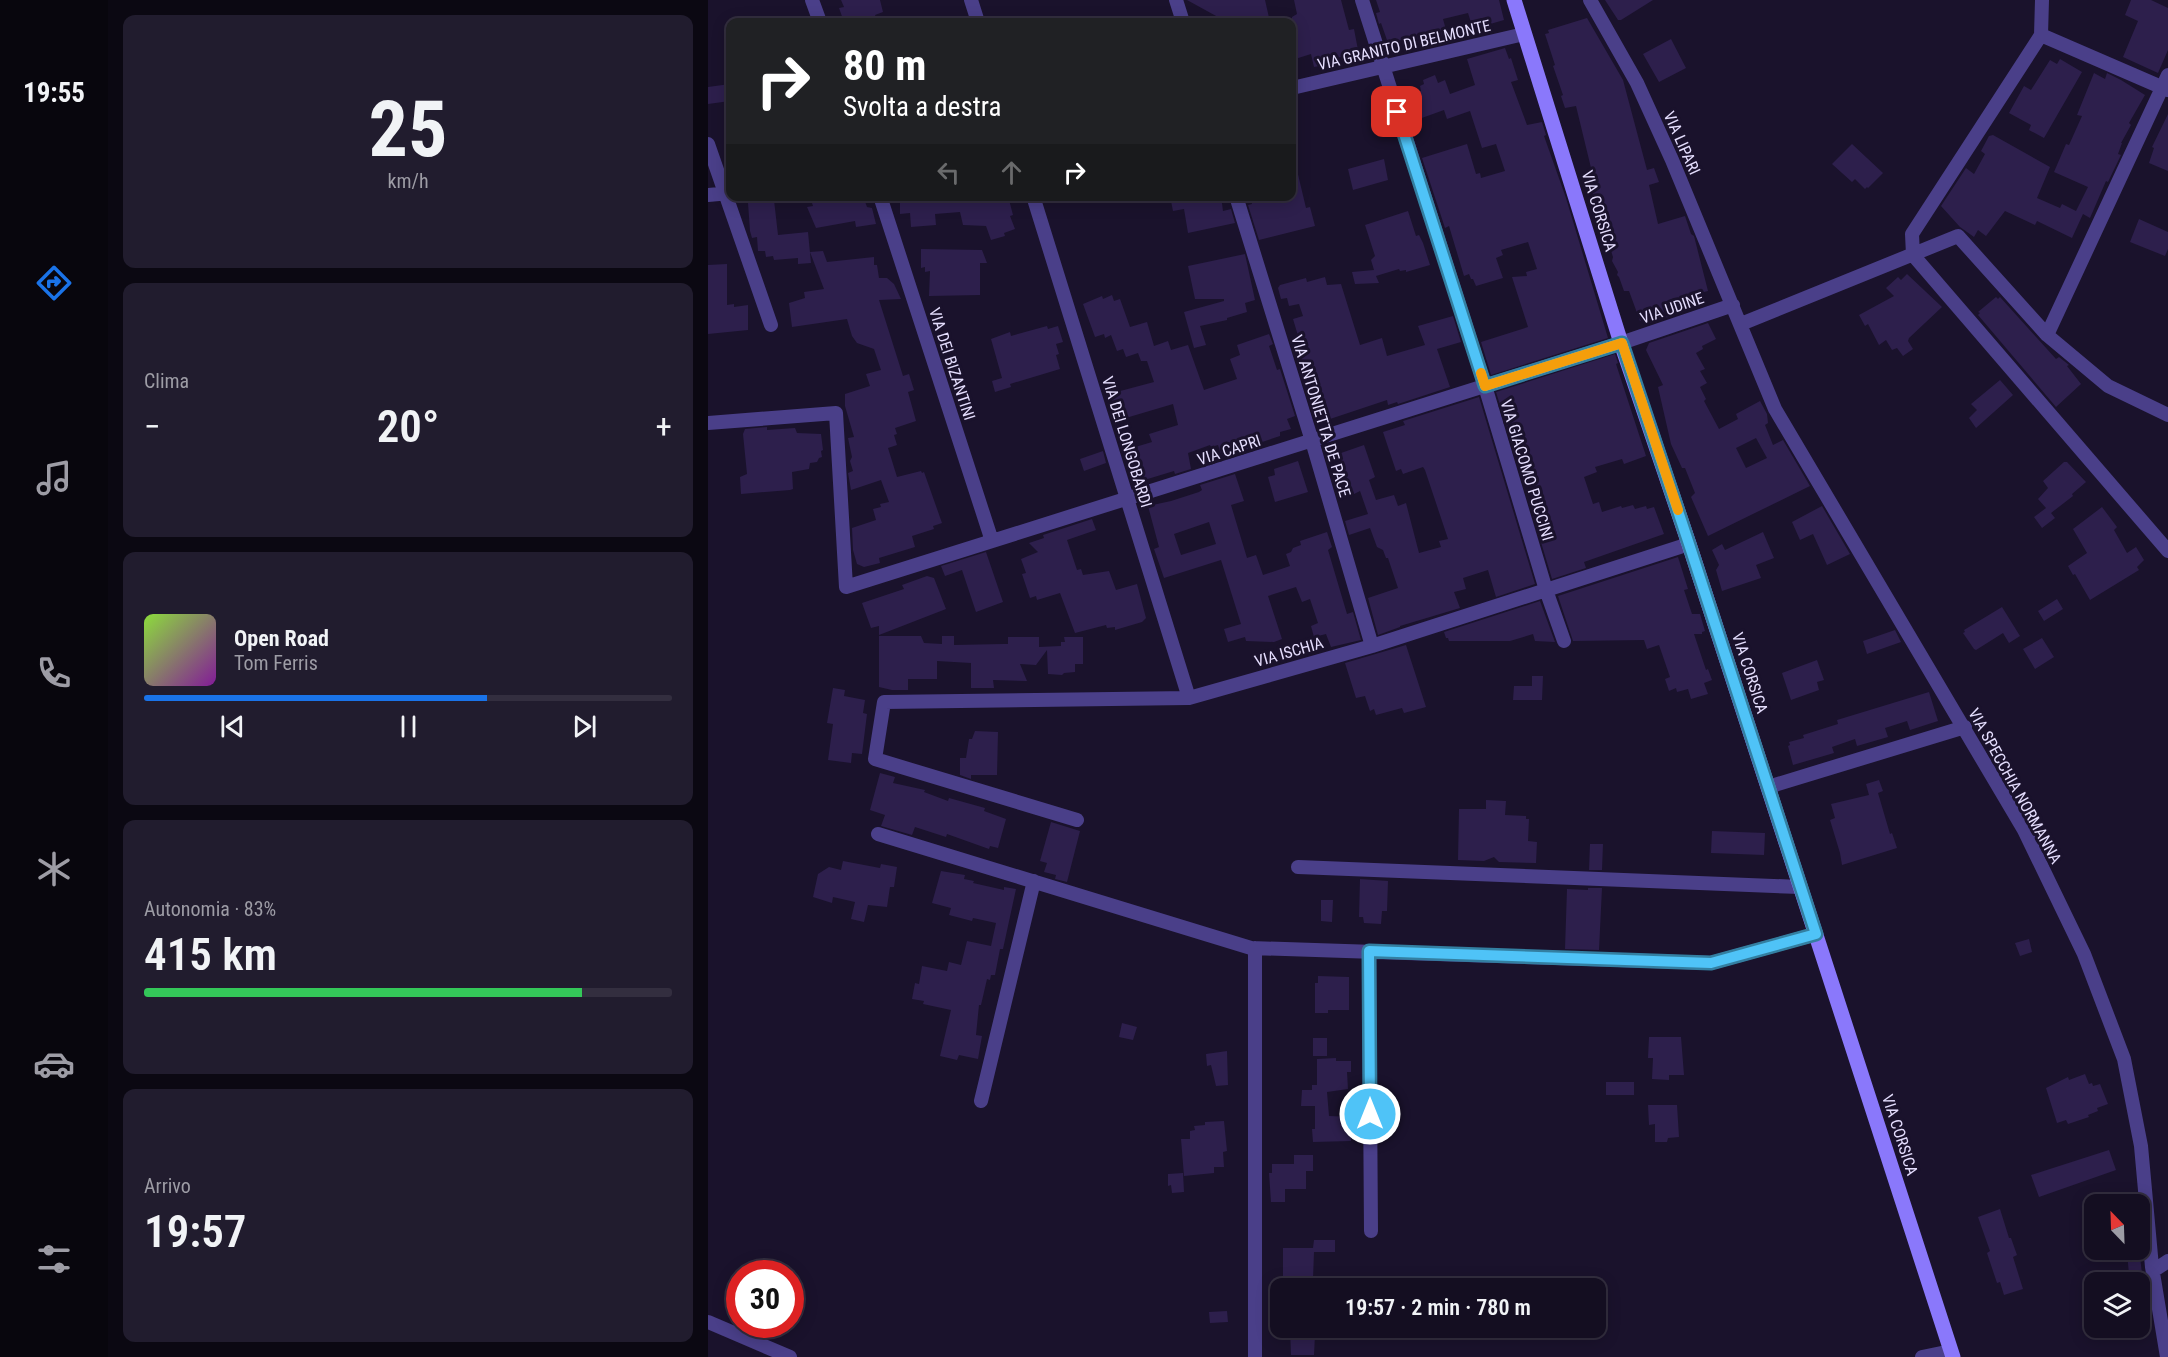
<!DOCTYPE html>
<html lang="it">
<head>
<meta charset="utf-8">
<style>
	body { margin:0; font-family:"Roboto Condensed",sans-serif; background:#211c2e; color:#f1f3f6; height:100vh; display:flex; flex-direction:column; font-size:22px; white-space:nowrap }
	* { box-sizing:border-box; margin:0 }
	p { font-size:20px; color:#9d9ca5 }
	.icon { flex:none; width:33px; height:33px; fill:none; stroke:currentColor; stroke-width:2; stroke-linecap:round; stroke-linejoin:round }
	.map { position:relative; flex:1; overflow:hidden }
	.sheet { display:flex; flex-direction:column; gap:15px; padding:15px; background:#0b0812; width:600px }
	.sheet>* { flex:none }
	.banner { position:absolute; left:18px; top:18px; width:570px; height:183px; border-radius:12px; box-shadow:0 3px 15px #0003,0 0 0 2px #332e3f; background:#202124; color:#fff; overflow:hidden }
	.needle { width:39px; rotate:337deg }
	.fabs { position:absolute; left:1376px; top:1194px; display:grid; gap:12px }
	.fabs a { display:grid; place-items:center; width:66px; height:66px; border-radius:12px; background:#140e21; box-shadow:0 3px 15px #0003,0 0 0 2px #332e3f; font-size:30px }
	.speed { position:absolute; left:18px; top:1260px; display:flex; gap:12px; font-size:30px; font-weight:700; text-align:center }
	.speed>* { display:grid; place-content:center; width:78px; height:78px; border-radius:50%; background:#140e21; box-shadow:0 3px 15px #0003,0 0 0 2px #332e3f; line-height:1 }
	.speed .limit { border:9px solid #d22; background:#fff; color:#111 }
	.pin { position:absolute; display:grid; place-items:center; width:51px; height:51px; color:#fff; margin:-26px; border-radius:12px; box-shadow:0 3px 9px #0006 }
	.me { position:absolute; width:66px; margin:-33px; rotate:0deg; stroke-linejoin:round; filter:drop-shadow(0 0 4px #0008) }
	.turn { display:flex; align-items:center; gap:21px; height:126px; padding:0 18px; font-size:27px }
	.turn .icon { width:78px; height:78px; stroke-width:2.5 }
	.turn b { display:block; font-size:42px; line-height:51px }
	.lanes { display:flex; align-items:center; height:57px; padding:0 18px; background:#0003; justify-content:center; gap:30px; direction:ltr }
	.lanes .off { opacity:.35 }
	.big { font-size:45px; font-weight:600; line-height:1.1 }
	.sheet .tile { flex:1; display:flex; flex-direction:column; justify-content:center; gap:9px; min-width:0; padding:0 21px; border-radius:12px; background:#211c2e }
	.sheet .dial { align-items:center; gap:0 }
	.dial b { font-size:78px; line-height:1 }
	.song { display:flex; align-items:center; gap:18px }
	.cover { width:72px; height:72px; border-radius:9px; background:linear-gradient(135deg,hsl(90 70% 55%),hsl(290 70% 35%)) }
	.played { height:6px; border-radius:3px; background:linear-gradient(90deg,#1a73e8 65%,#332e3f 65%) }
	.keys { display:flex; justify-content:space-around; direction:ltr }
	.heat { display:flex; justify-content:space-between; align-items:center; font-size:33px; direction:ltr }
	.charge { height:9px; border-radius:4px; background:linear-gradient(90deg,#34c759 83%,#332e3f 0) }
	.trip { position:absolute; left:562px; top:1278px; width:336px; height:60px; border-radius:12px; background:#140e21; box-shadow:0 3px 15px #0003,0 0 0 2px #332e3f; font-weight:600; line-height:60px; text-align:center }
	main { display:flex; flex:1; min-height:0 }
	.dock { display:flex; flex-direction:column; width:108px; justify-content:space-around; align-items:center; background:#08060d; color:#9d9ca5 }
	.dock .icon { width:42px; height:42px }
	.dock .active { color:#1a73e8 }
	.dock b { font-size:27px; color:#f1f3f6 }
	.map>svg:first-child { display:block }
	.building { fill:#2d1f4c; fill-rule:evenodd }
	.lines { fill:none; stroke-linecap:round; stroke-linejoin:round }
	.street { stroke:#4a3f89; stroke-width:14 }
	.secondary { stroke:#8a78fb; stroke-width:15 }
	.route-casing { stroke:#337fa1; stroke-width:15 }
	.route { stroke:#4fc3f7; stroke-width:10 }
	.slow { stroke:#f59e0b; stroke-width:10 }
	.labels { text-anchor:middle; dominant-baseline:central; stroke-width:6; stroke-linejoin:round; paint-order:stroke }
	.street-label { font-size:16px; fill:#e5defe; stroke:#1a122c }
</style>
</head>
<body>
<main>
<nav class="dock">
<b>19:55</b>
<svg class="icon active" aria-label="directions" viewBox="0 0 24 24"><path d="M12 3l9 9-9 9-9-9zM9 14v-3h6M13 9l2 2-2 2"/></svg>
<svg class="icon" aria-label="music" viewBox="0 0 24 24"><path d="M9 18V5l10-2v13"/><circle cx="6" cy="18" r="3"/><circle cx="16" cy="16" r="3"/></svg>
<svg class="icon" aria-label="phone" viewBox="0 0 24 24"><path d="M5 4h4l2 5-3 2q2 4 5 5l2-3 5 2v4C11 20 4 13 5 4z"/></svg>
<svg class="icon" aria-label="climate" viewBox="0 0 24 24"><path d="M12 3v18M4 7l16 10M4 17L20 7"/></svg>
<svg class="icon" aria-label="car" viewBox="0 0 24 24"><path d="M5 17H2v-5l4-1 3-4h7l3 4 3 1v5h-3M9 17h6M6 11h13"/><circle cx="7" cy="17" r="2"/><circle cx="17" cy="17" r="2"/></svg>
<svg class="icon" aria-label="filters" viewBox="0 0 24 24"><path d="M4 7h16M4 17h16"/><circle cx="9" cy="7" r="2"/><circle cx="15" cy="17" r="2"/></svg>
</nav>
<section class="sheet">
<div class="tile dial"><b>25</b><p>km/h</p></div>
<div class="tile"><p>Clima</p>
<div class="heat"><a>−</a><b class="big">20°</b><a>+</a></div>
</div>
<div class="tile">
<div class="song"><i class="cover"></i><div><b>Open Road</b><p>Tom Ferris</p></div></div>
<div class="played"></div>
<div class="keys"><svg class="icon" aria-label="previous" viewBox="0 0 24 24"><path d="M18 5L8 12l10 7zM5 5v14"/></svg><svg class="icon" aria-label="pause" viewBox="0 0 24 24"><path d="M8 5v14M16 5v14"/></svg><svg class="icon" aria-label="next" viewBox="0 0 24 24"><path d="M6 5l10 7-10 7zM19 5v14"/></svg></div>
</div>
<div class="tile"><p>Autonomia · 83%</p><b class="big">415 km</b><div class="charge"></div></div>
<div class="tile"><p>Arrivo</p><b class="big">19:57</b></div>
</section>
<div class="map">
<svg width="1460" height="1357" viewBox="0 0 1460 1357">
	<rect width="100%" height="100%" fill="#1a122c"/>
	<path class="building" d="M133,0H172L175,12L167,15L170,22H136L131,8L136,7Z
		M479,0H557L562,22H519Z
		M586,0H633L641,30L646,29L650,50L646,51V54L620,60L621,64L606,67L603,54L584,60V17L589,14Z
		M668,0H791L796,20L765,29L760,13L735,19L740,37L701,44L700,41L694,42V40L680,43L673,23L671,24L668,13L672,12Z
		M897,0H945L913,20H910Z
		M1423,0H1443L1460,8V50L1450,73L1415,57L1430,21L1417,15Z
		M879,18L915,80L939,170L946,168L951,182L941,185L950,224L977,216L983,234L986,236L1000,291L992,293L993,306L942,323L941,319L932,321L921,291H916L911,277L909,275L910,272L904,261L905,257L878,173L884,172L868,106L857,108L853,96L855,95L845,66L847,65L837,34L841,33L840,30Z
		M963,39L978,68L951,82L935,54Z
		M797,48L801,59L803,58L810,80L803,82L819,125L834,122L838,135L836,136L858,198L900,338L783,375L773,342L820,327L804,277L819,276L818,272L829,269L820,242L793,250L795,255L788,258L795,278L768,286L765,279H763L761,274L756,276L741,226L737,228L714,158L759,144L768,174L772,173L773,178L797,171L788,144L774,148L762,111L739,119L736,110L711,119L703,97L713,91L712,86L716,84L715,80L727,75L730,83L737,80L742,94L767,85L759,59Z
		M1352,59L1374,72L1336,138L1321,130L1323,125L1301,113L1316,86L1323,90L1342,60L1349,64Z
		M1386,73L1397,79L1399,73L1413,80L1437,95L1421,123L1423,125L1413,143H1414L1410,154L1413,155L1400,182L1398,181L1382,218L1375,214L1364,238L1329,221L1327,225L1297,211L1278,236L1270,230L1266,237L1252,227L1233,206L1258,168L1266,174L1277,154L1273,151L1281,136L1285,135L1342,167L1329,198L1352,208L1354,204L1368,211L1380,187L1346,172L1358,144L1361,145L1374,116L1369,115Z
		M22,84V101L0,104V87Z
		M1460,114V171L1441,163L1446,148L1444,147Z
		M1144,144L1175,173L1160,188L1159,187L1157,189L1147,179L1144,182L1124,164Z
		M676,159L680,180L645,190L640,169Z
		M584,166H588L598,208L602,207L607,226L551,240L540,205L544,204L542,196H584Z
		M134,196H155L159,207L164,208L168,224L148,227L147,221L108,228L99,207L105,206L104,203Z
		M192,196H300L305,215L302,216L307,229L296,233L297,236L283,240L278,226L255,225L252,212L227,214L228,225L203,227L202,213L192,214Z
		M462,196H513L515,211L523,209L527,223L480,233L476,209L465,211Z
		M66,200L70,235L100,232L103,263L90,264V258L66,260L65,256L58,257L57,251H50L49,237L44,238L42,231L40,203Z
		M700,211L708,236L711,235L715,243L722,265L698,272V270L692,271L691,269L668,276L671,283L647,284L644,272L666,270L663,260L667,256L657,225Z
		M1431,219L1460,232V249L1457,256L1422,242Z
		M213,249L274,250L279,263H272V295L221,296L222,271L217,272V267L213,268Z
		M115,251L119,262L166,257V265H169L171,278H179L186,284L193,299L171,300L195,376L201,374L206,390L200,392L208,421L187,428L189,434L186,435L189,445L180,448L189,477L213,471L214,473L216,472L234,523L225,526L226,529L204,536L207,547L171,558L172,563L156,567L149,564L145,550L144,528L168,520L165,509L173,507L172,504L181,502L173,480L143,490L140,473L145,471L142,461L144,457L140,438L146,437L137,406V394L162,386L158,374L173,370L166,349L149,343L144,336L139,319L84,327L81,303L97,298L96,292L116,289L102,252Z
		M537,254L547,300L537,303L539,312L519,318V320L492,326L498,345L486,348L476,312L516,301V299H487L480,266Z
		M19,264V305L26,304V307L40,305V330L0,334V265Z
		M1199,274L1234,307L1201,338L1200,341L1205,349L1195,356L1189,348L1184,350L1178,340L1171,345L1160,324L1157,326L1151,315L1186,296L1178,288L1190,277L1193,280Z
		M617,277L619,285L633,284L652,345L674,338L679,356L717,345L710,326L745,316L753,342L729,349L742,387L690,404L689,402L680,405L679,400L613,422L588,342L591,339L585,319L595,316L591,304L581,306L579,298L573,299L570,288L572,285L598,278L599,282Z
		M404,295L406,301L412,299L422,327L439,322L446,346L460,341L463,350L480,345L496,390L529,379L522,359L532,355L529,345L561,334L565,344L561,346L569,370L572,369L587,416L579,419L583,429L572,432V436L551,443L552,445L514,457L510,445L503,447L502,445L480,453L483,469L467,474L466,471L433,481L424,448L444,442L441,434L470,425L465,404L411,420L407,411L401,394L446,382L439,361H433L430,353L418,357L415,349L409,351L403,335L397,338L396,334L387,337L375,304L394,296L395,299Z
		M1288,297L1290,299L1292,297L1348,359L1351,357L1361,365L1359,366L1373,384L1348,407L1270,315L1272,313L1270,312Z
		M1000,323L1008,339L994,346L995,349L988,353L997,369L992,371L999,383L992,387L998,399L996,401L1011,429L1030,419L1028,414L1052,401L1059,414L1060,423L1057,425L1065,445L1075,440L1102,486L1000,536L983,497L987,493L977,468H974L963,444L950,387L955,385L938,350L941,343ZM1048,438L1059,458L1038,468L1028,448Z
		M339,326L340,329L350,326L355,342L348,344L351,354L348,355L352,369L302,384L303,387L287,392L284,381L294,378L283,339L302,332L303,336Z
		M907,354L910,363L908,364L938,456L916,464L914,459L887,467L889,472L876,477L885,504L891,502L894,512L913,506L914,508L925,505L927,509L938,506L939,509L946,507L956,534L876,562L878,568L844,579L824,512L834,508L813,448L806,450L788,392Z
		M1292,380L1305,395L1268,428L1261,418L1269,410L1263,404Z
		M771,397L827,584L788,597L780,570L755,578L758,589L746,592L752,608L692,626V627L670,635L660,598L690,588L680,558H678L675,550L669,547L662,528L641,535L637,521L660,514L652,491L646,494L645,491L642,492L630,458L633,453L656,445L667,477L661,480L668,500L686,495L690,506L698,503L711,553L733,547L731,541L740,539L717,470L715,467L695,474L693,469L688,471L675,432L697,425L695,421Z
		M59,427V430L87,428L89,433L113,434L115,450L113,451L114,457L111,458L109,462L102,463L101,469L84,472L85,489L82,490L33,494L32,477L39,474L35,434L37,429Z
		M395,451L398,463L376,471L372,459Z
		M590,461L600,492L567,502L560,477L567,475L566,469Z
		M1356,462H1359L1378,482L1364,494L1365,496L1343,513L1347,518L1334,528L1326,517L1338,508L1330,499L1340,488L1335,481Z
		M527,474L536,501L523,505L539,558L548,555L555,575L582,566L578,554L583,552L585,548L593,545L592,541L619,532L624,547L620,550L639,614L645,612L653,640L623,647L618,634L606,637L603,626L610,623L602,599L594,602L588,587L560,596L574,639L566,642L538,641L537,637L520,642L516,629L533,624L513,560L456,578L446,549L451,547L440,506L463,501L491,492L494,490L492,485ZM501,522L508,544L473,555L466,534Z
		M1114,506L1142,554L1119,565L1105,534L1092,540L1084,522Z
		M1394,507L1409,527L1406,530L1419,553L1428,547L1436,560L1429,567L1431,570L1382,600L1367,574L1365,575L1360,566L1379,553L1365,529Z
		M384,519L388,530L359,540L369,570L373,569L375,575L401,571L408,590L429,584L438,618L434,622L407,630V627L399,628L398,625L367,633L352,593L329,600L328,596L322,598L314,574L318,573L313,559L330,552L321,543L336,538L335,535Z
		M1055,532L1066,558L1048,565L1053,578L1014,591L1008,570L1011,565L1004,550L1014,544L1017,550Z
		M278,552L295,602L268,612L254,570L237,576L233,566Z
		M970,557L980,589L976,590L984,614H992L997,631L994,632V634H986L998,670L1000,669L1004,680L996,683L1000,694L983,699L980,689L969,692L968,688L961,691L957,679L962,677L951,645L939,649L936,640L865,641L850,596Z
		M219,576L226,578L238,609L171,635V626L163,628L154,603L196,589L194,585Z
		M1349,599L1355,609L1336,621L1330,611Z
		M832,601L847,642L827,641L825,634L802,641H741L740,638H738L736,632Z
		M1294,607L1312,636L1301,643L1295,633L1268,650L1266,649L1255,633L1257,632L1256,630Z
		M1187,630L1193,642L1159,654L1155,641Z
		M171,636H213L216,643L234,644V636H246V645L295,644H300V637H331V647L353,646V642H357L356,637H375V664H367V672L356,673L354,675L340,674L339,650L328,665L312,664L319,681L285,680L286,688H263V663L229,661V679H200V690H184L171,687Z
		M1334,638L1346,657L1327,669L1315,649Z
		M698,645L718,707L696,713L694,708L668,715L666,709L662,711L657,696L648,698L637,663Z
		M1109,660L1116,680L1109,682L1111,690L1083,700L1074,673Z
		M824,676H835L834,700H805L806,686H824Z
		M125,688L137,690L136,696L157,700L155,713L159,714L154,754L144,753L143,763L120,760L125,724L119,723Z
		M1221,692L1230,721L1202,730L1199,721L1177,728L1180,737L1149,746L1147,739L1124,747L1126,753L1085,765L1080,746L1082,745L1081,742L1096,738L1095,735L1130,724L1129,720Z
		M267,731L290,732L289,775H263V779L252,775V758H258L261,739H264Z
		M172,773L187,777L185,783L217,790L216,792L240,801L241,798L277,808L276,811L298,819L290,848L282,846L281,849L239,834L238,837L207,827L204,835L173,826L177,815L162,810Z
		M1171,780L1175,791L1170,793L1182,834L1184,833L1189,848L1134,865L1132,853L1122,820L1127,818L1123,804L1161,795L1158,784Z
		M778,800L798,801L797,815L818,816V819H821L820,841L829,842L828,863L791,862L786,857L776,861L750,860L751,809H778Z
		M343,822L372,831L359,882L347,879L348,875L336,872L339,863L332,861Z
		M1004,831L1057,833L1056,855L1003,853Z
		M882,844H895L894,870H881Z
		M135,861L172,868L173,864L189,867L186,887H182L179,907L160,905L156,922L143,919L147,902L125,897L124,903L105,897L110,874L121,867L133,870Z
		M233,871L257,875L256,879L266,881L265,883L296,890V887L308,889L295,949H292L287,975H283L282,980L279,979L273,1005H271L268,1035L274,1036L270,1059L251,1055L249,1060L232,1056L243,1010L215,1004L216,1001L204,999L207,983L211,984L214,966L239,971L241,962L253,965L259,941L283,946L288,923L265,918L264,921L241,915L243,908L224,903Z
		M652,879L680,881L679,911H674L673,924L656,923L655,917H651Z
		M880,888H894L891,950L857,949L859,889L880,890Z
		M613,900H625L624,922L613,921Z
		M1321,939L1324,952L1312,956L1307,943Z
		M610,976L641,977V1010H620V1013H607V983H610Z
		M414,1023L429,1027L425,1040L411,1037Z
		M941,1037H973L976,1075H961V1080L944,1079L945,1058H940Z
		M605,1038H619V1056H605Z
		M519,1051L520,1085L508,1086L503,1065L499,1066L498,1054Z
		M628,1058V1061H643V1072H639L640,1089L619,1092L621,1116L645,1117L646,1134H643V1141L605,1142L604,1129H607V1106H593L594,1090H604V1085H609V1059Z
		M1377,1074L1381,1084L1384,1083L1385,1086L1392,1084L1400,1104L1389,1108L1390,1111L1380,1115L1381,1117L1360,1124L1358,1120L1349,1123L1338,1088L1360,1077L1361,1080Z
		M898,1082H926V1095H898Z
		M940,1105H969L971,1137L960,1138L959,1142H947V1124L941,1125Z
		M516,1121L519,1151L515,1152L516,1167H506V1173L476,1176L473,1139H482V1131L487,1130L486,1126L497,1125V1122Z
		M1401,1150L1408,1170L1331,1197L1323,1175Z
		M586,1155H605V1171H598V1189H577V1202H563L561,1173H564V1164H586Z
		M475,1173L476,1192L464,1193L463,1185L460,1186V1174Z
		M1292,1209L1301,1238H1303L1309,1255L1305,1257L1315,1289L1296,1295L1292,1282L1289,1283L1279,1253L1282,1251L1270,1217Z
		M606,1240H627V1252H606L605,1279H575V1248H605Z
		M1431,1247L1434,1274L1421,1275L1419,1251L1431,1250Z
		M519,1311L520,1322L502,1323L501,1312Z
		M582,1328H597V1335H607L606,1355H583Z"/>
	<g class="lines">
		<path class="street" d="M104,0L112,22
			M263,0L270,22
			M468,0L475,22
			M654,0L777,386L838,590L856,641
			M882,0L929,83L964,160L1067,409L1316,830L1376,954L1416,1059L1433,1146L1444,1267L1459,1357
			M1334,0L1333,35L1204,234L1205,255L1460,551
			M1333,35L1460,90
			M584,88L816,34
			M0,144L63,325
			M0,195L22,193
			M172,196L284,541
			M325,196L481,698
			M528,196L604,441L664,646
			M1033,324L1250,236L1339,335L1400,386L1460,415
			M1339,335L1460,75
			M0,423L128,413L138,587L913,343L1025,305
			M1060,787L1257,727
			M369,820L167,759L176,702L481,698L664,646L981,544
			M170,834L543,948L1003,963L1108,934
			M590,867L1092,887
			M661,951L663,1231
			M273,1101L326,881
			M1445,1271L1460,1261
			M0,1322L82,1357
			M547,1357V948
			M1214,1357L1243,1351"/>
		<path class="secondary" d="M806,0L913,343L981,544L1245,1357"/>
	</g>
	<g class="lines">
		<defs>
			<path id="route" d="M662,1114L661,951L1003,963L1108,934L981,544L914,343L777,386L689,112"/>
		</defs>
		<use href="#route" class="route-casing"/>
		<use href="#route" class="route"/>
		<path class="slow" d="M773,373L777,386L914,343L970,510"/>
	</g>
	<g class="labels">
		<g class="street-label">
			<text transform="translate(696 45) rotate(-13)">VIA GRANITO DI BELMONTE</text>
			<text transform="translate(974 143) rotate(66)">VIA LIPARI</text>
			<text transform="translate(891 211) rotate(73)">VIA CORSICA</text>
			<text transform="translate(964 308) rotate(-19)">VIA UDINE</text>
			<text transform="translate(244 364) rotate(72)">VIA DEI BIZANTINI</text>
			<text transform="translate(613 416) rotate(73)">VIA ANTONIETTA DE PACE</text>
			<text transform="translate(419 442) rotate(73)">VIA DEI LONGOBARDI</text>
			<text transform="translate(521 450) rotate(-18)">VIA CAPRI</text>
			<text transform="translate(819 470) rotate(73)">VIA GIACOMO PUCCINI</text>
			<text transform="translate(581 652) rotate(-16)">VIA ISCHIA</text>
			<text transform="translate(1042 673) rotate(72)">VIA CORSICA</text>
			<text transform="translate(1307 786) rotate(61)">VIA SPECCHIA NORMANNA</text>
			<text transform="translate(1192 1135) rotate(72)">VIA CORSICA</text>
		</g>
	</g>
</svg>
<div class="fabs">
<a><svg class="needle" viewBox="-14 -14 28 28"><path d="M0-13l5 13h-10z" fill="#e53935"/><path d="M0 13l5-13h-10z" fill="#9d9ca5"/></svg></a>
<a><svg class="icon" aria-label="layers" viewBox="0 0 24 24"><path d="M12 4l9 5-9 5-9-5zM3 14l9 5 9-5"/></svg></a>
</div>
<div class="speed"><div class="limit">30</div></div>
<div class="pin" style="left:689px;top:112px;background:#d93025"><svg class="icon" aria-label="arrive" viewBox="0 0 24 24"><path d="M6 21V4h12l-3 4 3 4H6"/></svg></div>
<svg class="me" style="left:662px;top:1114px" viewBox="-20 -20 40 40"><circle r="17" fill="#4fc3f7" stroke="#fff" stroke-width="3"/><path d="M0-11L8 9 0 5-8 9z" fill="#fff"/></svg>
<div class="trip">19:57 · 2 min · 780 m</div>
<div class="banner">
<div class="turn"><svg class="icon" aria-label="right" viewBox="0 0 24 24"><path d="M7 20v-9h11M14 6l5 5-5 5"/></svg><div><b>80 m</b>Svolta a destra</div></div>
<div class="lanes"><svg class="icon off" aria-label="left" viewBox="0 0 24 24"><path d="M17 20v-9H6M10 6l-5 5 5 5"/></svg><svg class="icon off" aria-label="ahead" viewBox="0 0 24 24"><path d="M12 20V5M6 11l6-6 6 6"/></svg><svg class="icon" aria-label="right" viewBox="0 0 24 24"><path d="M7 20v-9h11M14 6l5 5-5 5"/></svg></div>
</div>
</div>
</main>
</body>
</html>
